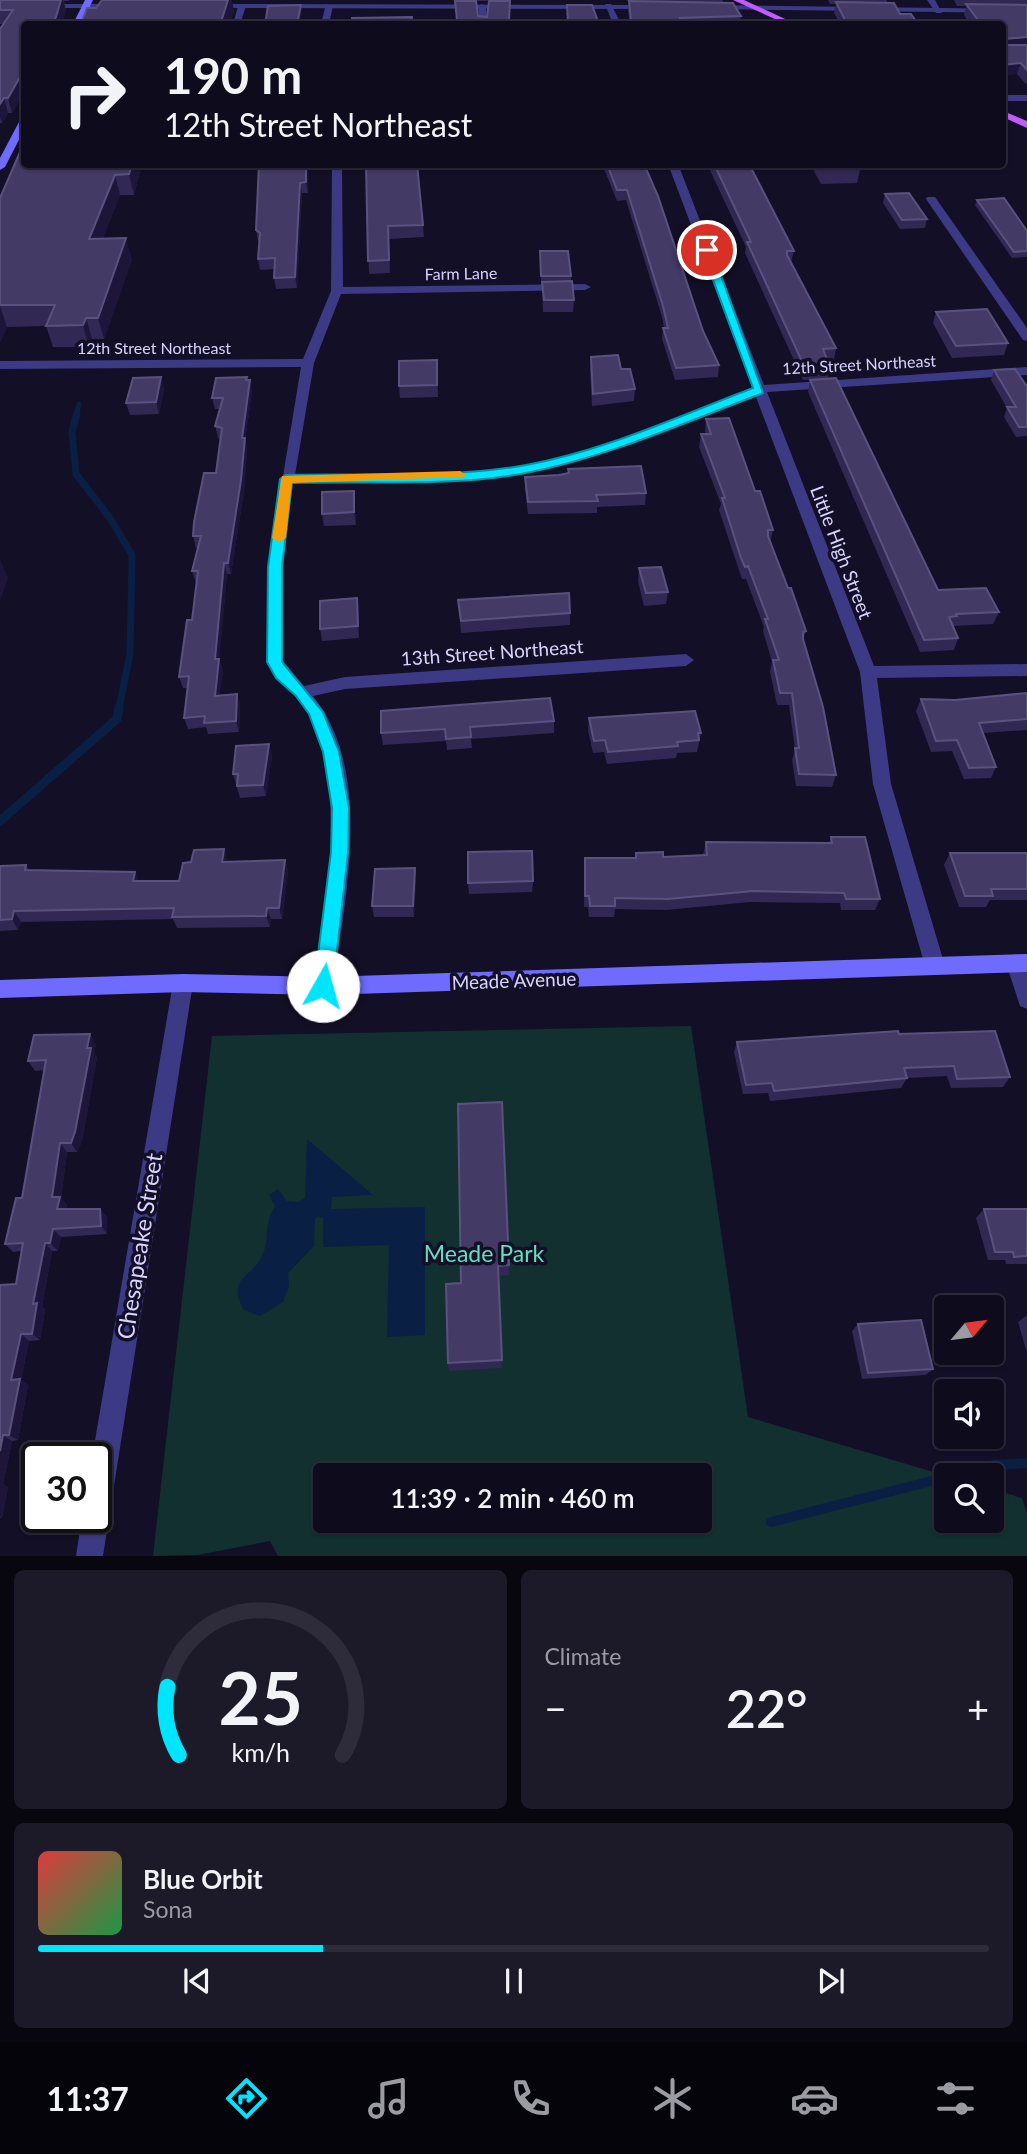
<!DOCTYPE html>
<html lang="en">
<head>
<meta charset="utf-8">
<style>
	body { margin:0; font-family:Lato,sans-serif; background:#1c1929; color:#f1f3f6; height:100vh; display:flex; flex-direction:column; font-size:26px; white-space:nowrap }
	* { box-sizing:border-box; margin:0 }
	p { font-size:23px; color:#9b9ba3 }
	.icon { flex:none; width:38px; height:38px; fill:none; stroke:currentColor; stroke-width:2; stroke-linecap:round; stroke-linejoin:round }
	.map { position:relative; height:1556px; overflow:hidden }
	.side { display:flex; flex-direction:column; gap:14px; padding:14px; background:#08060f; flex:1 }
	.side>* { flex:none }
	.hud { position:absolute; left:21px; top:21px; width:985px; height:147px; border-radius:7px; box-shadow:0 2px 5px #0004,0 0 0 2px #2e2b3b; background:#0e0b1c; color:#f1f3f6; overflow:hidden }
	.needle { width:46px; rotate:61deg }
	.fabs { position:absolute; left:934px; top:1295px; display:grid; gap:14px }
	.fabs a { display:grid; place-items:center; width:70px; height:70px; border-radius:7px; background:#0e0b1c; box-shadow:0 2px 5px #0004,0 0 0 2px #2e2b3b; font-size:35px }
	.speed { position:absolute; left:21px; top:1442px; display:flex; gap:14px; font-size:35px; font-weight:700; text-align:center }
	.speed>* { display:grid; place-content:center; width:91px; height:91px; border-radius:50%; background:#0e0b1c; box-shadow:0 2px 5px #0004,0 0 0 2px #2e2b3b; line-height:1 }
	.speed .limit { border:4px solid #111; border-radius:10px; background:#fff; color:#111 }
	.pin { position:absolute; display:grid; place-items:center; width:60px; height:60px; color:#fff; margin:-30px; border:4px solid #fff; border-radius:50%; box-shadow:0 2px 7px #0007 }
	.me { position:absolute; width:77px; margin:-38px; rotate:7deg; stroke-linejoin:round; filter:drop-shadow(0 0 5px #0008) }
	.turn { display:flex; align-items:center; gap:24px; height:147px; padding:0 28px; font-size:32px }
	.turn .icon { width:91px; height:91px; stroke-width:2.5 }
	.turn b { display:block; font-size:49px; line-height:60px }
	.big { font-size:52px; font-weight:600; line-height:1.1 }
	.side .widget { flex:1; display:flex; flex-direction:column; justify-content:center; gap:10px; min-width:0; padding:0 24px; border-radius:10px; background:#1c1929 }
	.side .dial { align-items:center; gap:0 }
	.dial svg { height:182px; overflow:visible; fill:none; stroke:#2e2b3b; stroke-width:7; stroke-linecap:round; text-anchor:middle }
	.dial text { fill:#f1f3f6; stroke:none }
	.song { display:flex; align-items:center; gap:21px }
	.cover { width:84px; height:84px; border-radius:10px; background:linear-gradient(135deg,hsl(0 70% 55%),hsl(140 70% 35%)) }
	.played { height:7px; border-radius:4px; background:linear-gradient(90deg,#00e5ff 30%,#2e2b3b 30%) }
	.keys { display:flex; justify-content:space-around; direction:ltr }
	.heat { display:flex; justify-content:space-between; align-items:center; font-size:38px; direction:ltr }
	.side .tiles { flex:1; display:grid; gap:14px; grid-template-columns:1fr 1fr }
	.widget:last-child { grid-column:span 2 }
	.trip { position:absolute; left:313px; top:1463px; width:399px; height:70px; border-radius:7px; background:#0e0b1c; box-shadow:0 2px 5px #0004,0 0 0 2px #2e2b3b; font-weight:600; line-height:70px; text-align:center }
	.dock { display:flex; height:112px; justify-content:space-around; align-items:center; background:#06040b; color:#9b9ba3 }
	.dock .icon { width:49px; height:49px }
	.dock .active { color:#00e5ff }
	.dock b { font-size:32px; color:#f1f3f6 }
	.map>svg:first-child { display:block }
	.green { fill:#12302f; fill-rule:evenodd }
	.water { fill:#0a1f44 }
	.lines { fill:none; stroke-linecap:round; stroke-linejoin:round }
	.stream-far3 { stroke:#0a1f44; stroke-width:5 }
	.stream-far2 { stroke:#0a1f44; stroke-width:7 }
	.stream-far1 { stroke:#0a1f44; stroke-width:9 }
	.stream { stroke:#0a1f44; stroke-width:10 }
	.service { fill:#3d3a85; fill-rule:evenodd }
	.minor { fill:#3d3a85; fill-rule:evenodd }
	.tertiary { fill:#3d3a85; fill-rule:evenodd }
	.secondary { fill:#6f6bff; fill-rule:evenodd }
	.primary { fill:#c25bff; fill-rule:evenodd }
	.wall { fill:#312854; fill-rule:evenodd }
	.shaded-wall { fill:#1d163a }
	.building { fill:#433a66; stroke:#5a527e; stroke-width:2 }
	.route { fill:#00e5ff; stroke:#0095a6; stroke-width:2 }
	.slow { fill:#f59e0b }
	.labels { text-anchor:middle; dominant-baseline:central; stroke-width:7; stroke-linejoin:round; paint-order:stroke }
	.far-street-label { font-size:16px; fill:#d9d4ff; stroke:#130f26 }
	.street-label { font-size:19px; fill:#d9d4ff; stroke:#130f26 }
	.near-street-label { font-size:23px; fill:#d9d4ff; stroke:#130f26 }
	.near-park-label { font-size:23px; fill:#5fe0c0; stroke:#130f26 }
</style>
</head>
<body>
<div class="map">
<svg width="1027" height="1556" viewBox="0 0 1027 1556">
	<rect width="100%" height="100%" fill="#130f26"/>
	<path class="green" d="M691,1026L748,1417L947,1476V1521H992V1489L1022,1498L1027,1513V1556H278L270,1541L198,1555L153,1556L212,1036ZM326,1475H700V1521H326Z"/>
	<path class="water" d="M307,1139L373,1195L332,1197L331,1209L425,1207V1335L387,1337L389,1245L323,1247V1218L318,1216L315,1219L314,1246L288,1273L289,1286L283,1302L260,1316L244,1310C225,1277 253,1278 263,1254C270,1237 263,1227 275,1206L269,1195L278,1189L287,1201L299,1202L305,1198Z"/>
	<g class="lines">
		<path class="stream-far3" d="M76,414L79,404"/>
		<path class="stream-far2" d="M77,413L72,432L76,474L110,518L132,555L130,654L119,708"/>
		<path class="stream-far1" d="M0,821L117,719L119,707"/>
		<path class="stream" d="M953,1475L993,1465L1027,1463
			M771,1522L947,1477"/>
		<path class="service" d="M927,0H935L942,13H936Z
			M242,4L246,6L240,24H233L238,6Z
			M482,4L486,6L487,24H480L478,6Z"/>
		<path class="minor" d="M326,4L333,6L329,24H321Z
			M605,4H611L621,24H613Z
			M1003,95H1027V101H1003Z
			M332,164H342L343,287L585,284L591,287L585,290L341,294L314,363L295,475C370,473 450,478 525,465C603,451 679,416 753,389L668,164H678L764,385L1027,367V375L767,392L874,666L1027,664V676L877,678L891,784L945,966L942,972L935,975L928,972L925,966L873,784L860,672L756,397L610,451L525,473L448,480L293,483L282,567L283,661L304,686L345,677L686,654L694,660L686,666L345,689L313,696C374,771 345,898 333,986L330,992L323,995L316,992L313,986L332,847L329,776L321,743L308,713L267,661L268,567L301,367L0,369V361L303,359L331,291Z
			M927,197H935L1027,328V341L1023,340L926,199Z
			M1016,954L1023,957L1027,967V1009L1020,1006L1006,963L1009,957Z
			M183,974L190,977L193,983L103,1556H76L82,1517H96V1458H92L173,983L176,977Z"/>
		<path class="tertiary" d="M0,4H121L125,6L121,8H0Z
			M212,4L653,5L657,7L653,9L209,8Z
			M709,5L1027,9V13L712,9Z"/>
		<path class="secondary" d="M85,0H93L81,24H73Z
			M24,119V130L5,167L0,170V158L19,122Z
			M1027,954V972L323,995L183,992L0,998V980L183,974L323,977Z"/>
		<path class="primary" d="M733,0H744L796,24H786Z
			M1003,111L1027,121V128L1003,117Z"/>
	</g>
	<path class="wall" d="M0,0H69V1H64L66,11L62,24H24V92L12,113H8L2,123H0V29L3,24H0Z
		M453,0H508L510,1L509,24H457L455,1ZM476,1H489L487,17L478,16Z
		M627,0H723L722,3L741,16L740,24H630L628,11L629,2H628Z
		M828,0H887L886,3L900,14L918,24H840L834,13L836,4H830Z
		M954,0H1027V84H1026L1017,74L1003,24H970L964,15L966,6H957Z
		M234,11L229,24H81Z
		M24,164H142L134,195H120L103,238L132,259L104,339H92L89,347H53L46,326L7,327L0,342V198Z
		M307,164L308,193H302L297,288L276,289L274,278L275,269L260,270L258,259L260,242L258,241L256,230Z
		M366,164L423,225L424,237L389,239L390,273L369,274Z
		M602,164H644L703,331L719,365L718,377L675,380L662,339L663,328H664L662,317L626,200L617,201Z
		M707,164H749L794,251L791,262H790L836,348L834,360H827L830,367L828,378L803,380L745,253L746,247Z
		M810,164H860L861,166L857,183L821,184Z
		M885,194L927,219L925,228L900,229L883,203Z
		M977,200L1027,231V257L1012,258L975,205Z
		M540,257L571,276V281L574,300L573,312H543L542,282H541Z
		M936,312L1008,343L1004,355L952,358L933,323Z
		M591,357L621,369L635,389L634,401L592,406L590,369Z
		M437,360L438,397L400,398L399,386Z
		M994,370L1027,385V436L1016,437L1004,417L1007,408L991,380Z
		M247,377L252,391L245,441L247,449L244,491L231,574H227L219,659L223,671L219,696L237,694L240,706L239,732L208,734L206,727L188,729L184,718L188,688H183L179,677L192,620L196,583L192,571L198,548H196L193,536L216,473L221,439L218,438L215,426L220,409H215L212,398Z
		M810,380L938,590L999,612L993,624L954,626L958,638L954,650L920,652L808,392Z
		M164,389L159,414L130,415L126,403Z
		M706,419L755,491L773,530L770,542L806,631L803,640L836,775L832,787L796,786L792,760L795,750L789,705H777L770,672L772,662L763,631L764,627L746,579H742L719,510L721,504L699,447L701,434H706L705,432Z
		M568,469L646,493L645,505L597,507V513L528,514L525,489V477L559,475L568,473Z
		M354,491L356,525L324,526L322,514Z
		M639,568L668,592L666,604L644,606L638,581Z
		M458,600L570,613V625L461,633Z
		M359,610V638L322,641L320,629Z
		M1027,693V730L983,733L996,767L991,778L964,779L952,751L931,752L916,711L921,699L955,700Z
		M589,718L701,733L697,752L677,753L676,758L607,764L604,752L593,753L588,730Z
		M554,721V733L471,739L472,748L447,750L446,741L383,745L381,733Z
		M272,756L266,796L240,798L233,774Z
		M831,837L880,899L875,910H841L840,903L750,902L666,910L615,909L614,917H589L588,907H584L585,858H635L636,853L663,857L703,855L706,842L829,843Z
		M224,849L227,862L285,860L288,871L282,919H271L270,927L177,928L173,919L21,922L18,930L0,931V866L26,865L29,870L139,881H179L191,862Z
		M950,853H1027V900H990L986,907H959L944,865Z
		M415,868L416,879L414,917H374L372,906Z
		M533,881L532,892L469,894L468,883Z
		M899,1034L1010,1077L1003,1087L951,1088L947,1076L907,1078L901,1088L770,1101L768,1093L743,1094L734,1052L737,1042Z
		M96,1044L94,1053L97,1057L82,1141L77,1152H67L61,1198L67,1205L66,1209H100L107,1217V1234L61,1237L58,1251H52L42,1307L45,1310L40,1340L29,1341L21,1380L28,1385L18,1440L12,1441L3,1484L8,1487L2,1518H0V1285L16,1284L22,1251L13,1252L5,1244L22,1198L44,1070L35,1071L28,1061Z
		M502,1102L509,1275L499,1276L502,1368L449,1371L448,1363L461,1283Z
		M984,1209H1027V1264H1006L1005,1260H988L976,1218Z
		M1027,1315V1353L1018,1322Z
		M858,1324L933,1369L926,1375L862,1379L852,1331Z"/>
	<path class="shaded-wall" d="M61,0H63L66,11L62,24H51Z
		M228,0H232L234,11L229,24H222L221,22Z
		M301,5L302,14L300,24H297Z
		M1027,37V47L1003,50L1004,39Z
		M1021,63L1017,74L1003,76V65Z
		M24,70V92L12,113L8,98Z
		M4,98L8,113L2,123L0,117V104Z
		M132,164H142L134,195L129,174Z
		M306,164H307L308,193L306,182Z
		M115,175L120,195L95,259L89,239Z
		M300,183L302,193L297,288L295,277Z
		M126,238L132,259L104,339L98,318Z
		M0,306L7,327L0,342Z
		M86,318L92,339L89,347L83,325Z
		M161,377L164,389L159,414L156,402Z
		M247,377L249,387L250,380L252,391L245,441L247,449L244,491L231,574L228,563L242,438Z
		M354,491L355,503L356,525L354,512Z
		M0,559L8,578L0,601Z
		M224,563L227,574L219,662V659L223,671L218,707L215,696V659Z
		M357,598L359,610V638L358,626Z
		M237,694L240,706L239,732L236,721Z
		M269,744L272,756L266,796L263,785Z
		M224,849L227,860L225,873L222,862Z
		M285,860L288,871L282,919L279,908Z
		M415,868L416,879L414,917L413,906Z
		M135,872L140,883L133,881Z
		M267,908L271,919L270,927L266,916Z
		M14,911L21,922L18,930L12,919Z
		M90,1034L96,1044L94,1053L97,1057L82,1141L77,1152L71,1143Z
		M60,1143L67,1152L61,1198L67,1205L65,1217L57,1209L52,1197Z
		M100,1209L107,1217V1234L101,1226Z
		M53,1229L61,1237L58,1251L50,1243Z
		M45,1243L52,1251L42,1307L45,1310L40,1340L32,1334L33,1304Z
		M21,1334L29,1341L21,1380L28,1385L18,1440L9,1435L11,1380Z
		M3,1435L12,1441L3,1484L8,1487L2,1518L0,1517V1451Z"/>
	<path class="building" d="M0,0H61L56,17L51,24H24V70L8,98H4L0,104V29L13,10H0Z
		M102,0H228L221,22L136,23L135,24H81L87,8H96Z
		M455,1H476L478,16L487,17L489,1H510L509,20H457Z
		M629,1L733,3L741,16L680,18L683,24H643L640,20L631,21Z
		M836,2L894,3L900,14H911L918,24H847Z
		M966,4L1027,5V37L1004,39L1006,45H1027V70L1021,63L1003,65V24H981Z
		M301,5L297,24H265L268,6Z
		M567,5H592L599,24H568Z
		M412,17L411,24H351L352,18Z
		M23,145H24V164H132L129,174L115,175L89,239L126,238L98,318H86L83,325L46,326L55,305H0V198Z
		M259,164H306V182L300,183L295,277L274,278L275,258L258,259L260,233L256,230Z
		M366,164H417L423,225L388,226L389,260L368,261Z
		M607,164H644L658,196L703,331L719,365L676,368L663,328H668L663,306L627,190H617Z
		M714,164H749L794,251H787V255L836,348L823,349L830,367L805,368L747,242H751Z
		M822,164H860L861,166L824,168Z
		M909,193L927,219L902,220L885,194Z
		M1004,198L1027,231V251L1014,252L977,200Z
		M540,251H568L571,276H541Z
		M572,281L574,300H544L542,282Z
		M987,309L1008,343L956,346L936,312Z
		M618,355L621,369H630L635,389L593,394L591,357Z
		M437,360V385L399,386V361Z
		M1015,369L1026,385H1027V427H1019L1007,407H1016L994,370Z
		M161,377L156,402L126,403L133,378Z
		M247,377L246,380H250L242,438H245L241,480L228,563H224L215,659H219L215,696L237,694L236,721L204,723L205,716L184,718L189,676L179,677L187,620H192L198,571H192L201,536H193L194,522L204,473H216L222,428L215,426L223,398H212L216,378Z
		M836,378L938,590L986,588L999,612L956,614L957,616L949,617L958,638L924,640L810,380Z
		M729,418L755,491H760L773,530H768V536L788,588H791L806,631L803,632V639L823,707L836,775L799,774L795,748H799L792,693H780L773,660H779L765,619H768L748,566L745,567L741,558L722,498H725L701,434H711L706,419Z
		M641,466L646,493L596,495L598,501L528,502L525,477L559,475L569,473L568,469Z
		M354,491V512L322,514V492Z
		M661,567L668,592L646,593L639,568Z
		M569,593L570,613L461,621L458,600Z
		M357,598L358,626L320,629V601Z
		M1027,693V719L979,723L996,767L969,768L957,740L936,741L921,699L955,700Z
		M550,698L554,721L470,727L471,737L446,739L445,729L381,733V711Z
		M695,711L701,733H698L699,740L677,742L678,746L608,752L605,740L594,741L589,718Z
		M269,744L263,785L237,786L238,774H233L236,746Z
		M831,837H865L880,899H846L844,893L753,891L668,899L615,898V906H590L589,896H585V858H636V853L663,852V857L707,855L706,842L832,843Z
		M224,849L222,862L285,860L279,908H267L266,916L172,917L174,908L14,911L12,919L0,920V866L26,865L25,870L135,872L133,881H179L183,863L191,862L194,850Z
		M532,851L533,881L468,883V852Z
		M950,853H1027V889H991L993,896H965Z
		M415,868L413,906H372L375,869Z
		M898,1031L899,1034L995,1031L1010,1077L957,1079L954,1066L904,1068L907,1078L774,1091L772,1083L746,1085L737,1042Z
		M90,1034L87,1048H91L75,1132L71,1143H60L52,1197H60L57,1209H100L101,1226L53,1229L50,1243H45L33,1304L37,1303L32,1334H21L11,1380L20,1379L9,1435H3L0,1451V1285L16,1284L23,1243L5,1244L16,1198H22L46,1060L28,1061L34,1035Z
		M502,1102L509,1265L498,1266L502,1360L448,1363L446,1284L461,1283L458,1104Z
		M984,1209H1027V1256L1014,1257L1013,1252H995Z
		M921,1320L933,1369L868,1373L858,1324Z"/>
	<path class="route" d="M707,247L712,250L763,393C686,422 608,457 526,473C451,487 369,481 292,483L282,567V662L323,712L339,752L349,808L348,852L333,986L330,992H317L314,986L331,852L332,808L323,752L309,714L296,696L276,678L267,662L268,567L280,479L286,475C365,473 449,479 526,465C604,451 679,416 753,388L702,250Z"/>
	<path class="slow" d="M460,471L466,475L464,477L292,483L286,538L279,542L272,538L282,476Z"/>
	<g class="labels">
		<g class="far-street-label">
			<text transform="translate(461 273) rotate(-1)">Farm Lane</text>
			<text x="154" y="347">12th Street Northeast</text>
			<text transform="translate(859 364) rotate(-3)">12th Street Northeast</text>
		</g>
		<g class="street-label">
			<text transform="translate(842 552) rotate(69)">Little High Street</text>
			<text transform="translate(492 652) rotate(-4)">13th Street Northeast</text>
			<text transform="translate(514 980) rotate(-2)">Meade Avenue</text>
		</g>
		<g class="near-street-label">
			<text transform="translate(139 1246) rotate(-81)">Chesapeake Street</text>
		</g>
		<g class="near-park-label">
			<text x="484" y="1253">Meade Park</text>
		</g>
	</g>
</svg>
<div class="fabs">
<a><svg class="needle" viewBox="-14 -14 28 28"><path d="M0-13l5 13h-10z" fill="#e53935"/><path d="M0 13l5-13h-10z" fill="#9b9ba3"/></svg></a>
<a><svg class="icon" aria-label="sound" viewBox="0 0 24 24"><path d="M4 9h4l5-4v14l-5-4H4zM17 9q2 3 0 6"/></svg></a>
<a><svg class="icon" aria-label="search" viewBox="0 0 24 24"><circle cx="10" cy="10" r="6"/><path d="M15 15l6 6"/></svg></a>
</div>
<div class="speed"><div class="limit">30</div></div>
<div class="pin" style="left:707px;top:250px;background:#d93025"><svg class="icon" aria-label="arrive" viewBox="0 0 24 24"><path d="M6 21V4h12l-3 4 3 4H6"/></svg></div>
<svg class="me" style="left:323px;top:986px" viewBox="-20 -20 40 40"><circle r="19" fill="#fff"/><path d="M0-13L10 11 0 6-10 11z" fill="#00e5ff"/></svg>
<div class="trip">11:39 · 2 min · 460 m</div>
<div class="hud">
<div class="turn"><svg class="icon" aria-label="right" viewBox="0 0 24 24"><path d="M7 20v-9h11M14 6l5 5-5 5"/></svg><div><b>190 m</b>12th Street Northeast</div></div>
</div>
</div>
<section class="side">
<div class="tiles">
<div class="widget dial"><svg viewBox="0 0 100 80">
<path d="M14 69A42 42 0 1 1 86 69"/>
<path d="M14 69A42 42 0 0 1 9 39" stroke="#00e5ff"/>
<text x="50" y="56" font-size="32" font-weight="700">25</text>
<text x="50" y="72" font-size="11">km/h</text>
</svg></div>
<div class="widget"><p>Climate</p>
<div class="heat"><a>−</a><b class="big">22°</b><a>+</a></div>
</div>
<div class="widget">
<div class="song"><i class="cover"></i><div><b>Blue Orbit</b><p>Sona</p></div></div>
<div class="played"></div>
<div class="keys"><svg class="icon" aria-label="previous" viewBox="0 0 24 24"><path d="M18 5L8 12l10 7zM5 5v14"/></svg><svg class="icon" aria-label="pause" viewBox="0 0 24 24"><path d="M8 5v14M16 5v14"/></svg><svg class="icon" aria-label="next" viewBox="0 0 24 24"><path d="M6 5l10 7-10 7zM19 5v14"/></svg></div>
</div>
</div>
</section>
<nav class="dock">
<b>11:37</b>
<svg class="icon active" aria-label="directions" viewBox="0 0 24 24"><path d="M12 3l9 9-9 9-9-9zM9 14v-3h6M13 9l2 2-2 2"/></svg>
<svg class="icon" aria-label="music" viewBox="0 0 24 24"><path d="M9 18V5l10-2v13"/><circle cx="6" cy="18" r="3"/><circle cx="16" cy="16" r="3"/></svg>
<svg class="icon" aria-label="phone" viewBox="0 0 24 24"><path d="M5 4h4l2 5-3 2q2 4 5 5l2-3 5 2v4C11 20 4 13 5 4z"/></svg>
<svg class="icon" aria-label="climate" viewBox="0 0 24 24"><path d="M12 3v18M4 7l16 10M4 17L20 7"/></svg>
<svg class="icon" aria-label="car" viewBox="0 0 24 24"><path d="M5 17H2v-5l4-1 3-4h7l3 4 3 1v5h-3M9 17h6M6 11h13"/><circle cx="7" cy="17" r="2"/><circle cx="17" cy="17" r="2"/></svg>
<svg class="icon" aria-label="filters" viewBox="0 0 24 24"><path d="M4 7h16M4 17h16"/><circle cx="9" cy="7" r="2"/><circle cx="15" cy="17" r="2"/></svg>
</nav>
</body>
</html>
